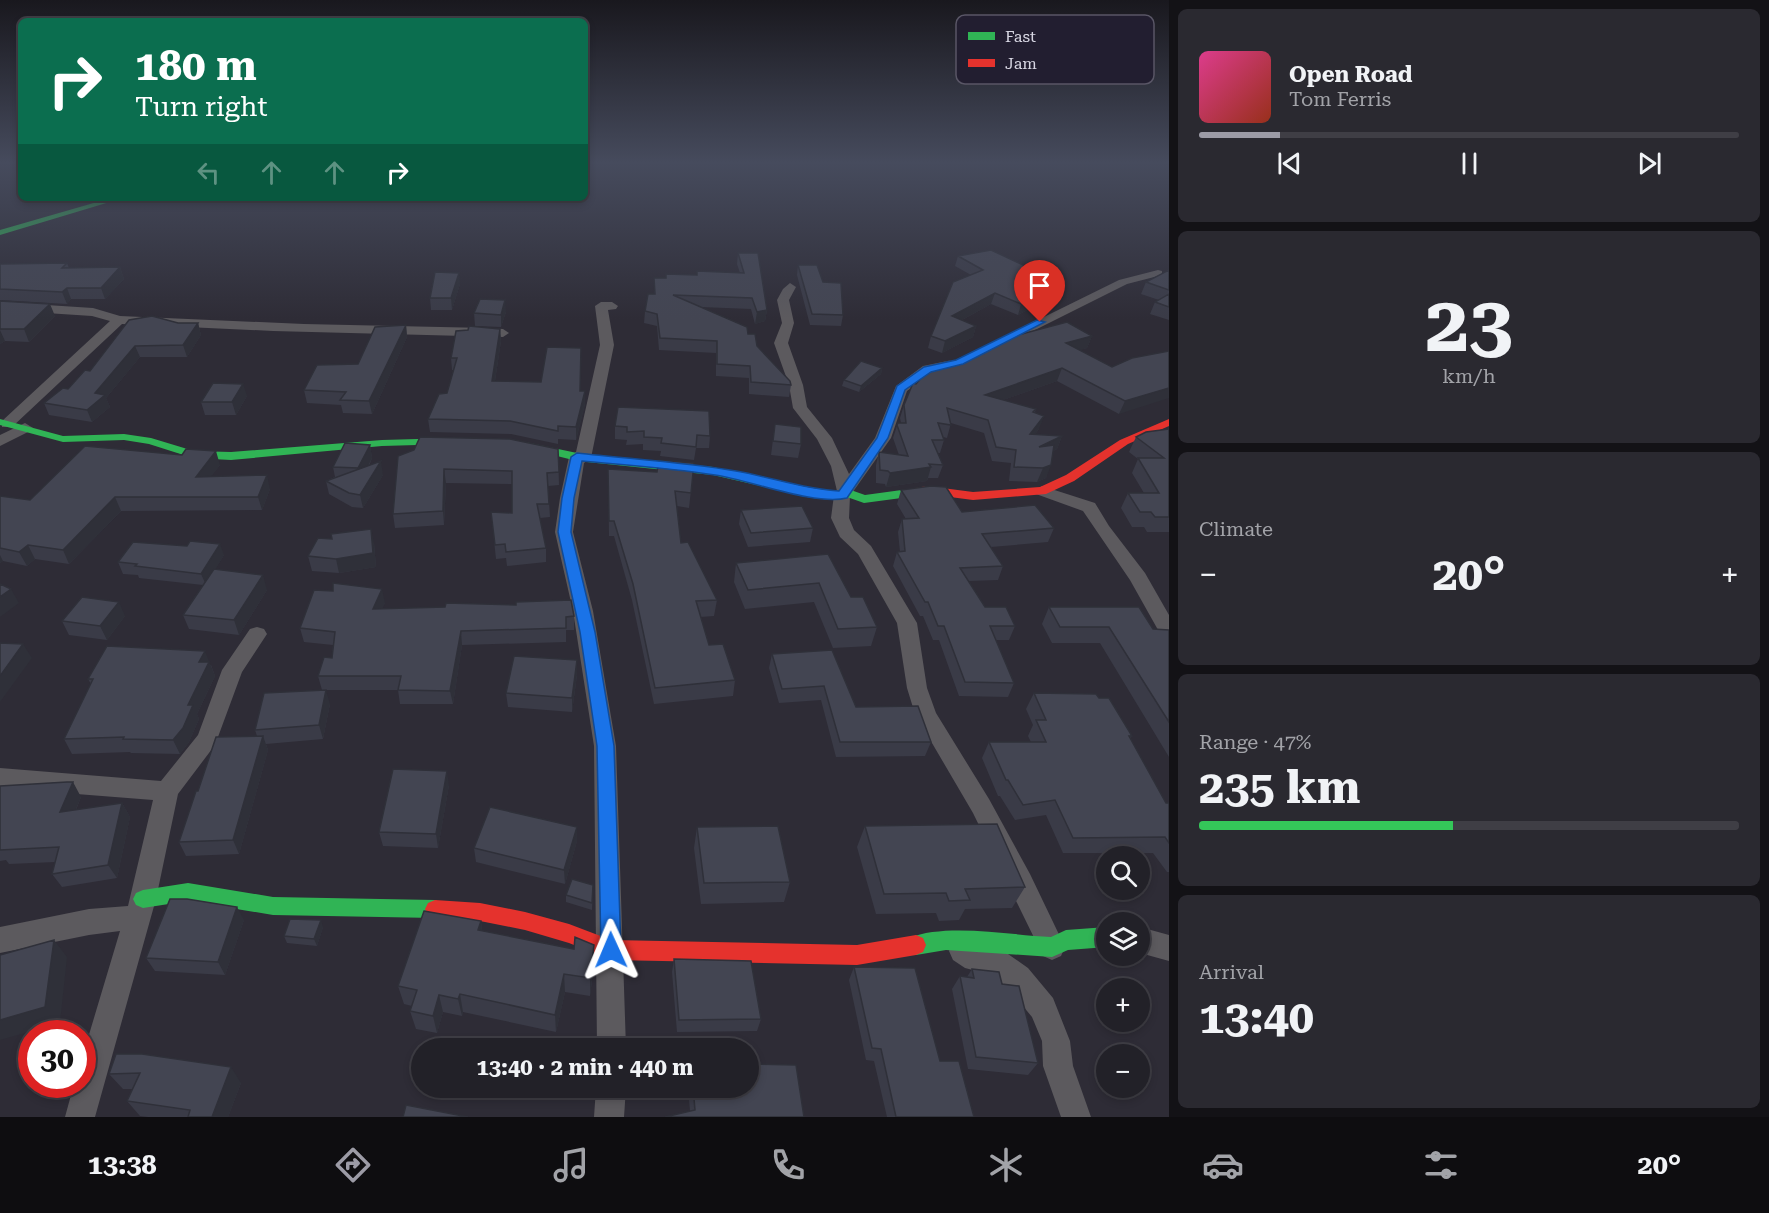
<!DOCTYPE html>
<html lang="en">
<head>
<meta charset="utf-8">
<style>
	body { margin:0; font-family:"Roboto Serif",serif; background:#2a2930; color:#f1f3f6; height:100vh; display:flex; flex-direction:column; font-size:22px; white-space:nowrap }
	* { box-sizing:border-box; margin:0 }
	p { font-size:20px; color:#a2a3a8 }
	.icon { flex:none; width:33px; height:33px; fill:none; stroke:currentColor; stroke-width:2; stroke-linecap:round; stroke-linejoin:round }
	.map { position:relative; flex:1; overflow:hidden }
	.side { display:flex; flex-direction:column; gap:9px; padding:9px; background:#131216; width:600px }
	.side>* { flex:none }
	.hud { position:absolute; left:18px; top:18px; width:570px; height:183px; border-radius:9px; box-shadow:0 3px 9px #0003,0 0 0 2px #3f3e45; background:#0b6e4f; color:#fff; overflow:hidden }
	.controls { position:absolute; left:1096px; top:846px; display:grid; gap:12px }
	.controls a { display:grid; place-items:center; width:54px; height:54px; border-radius:50%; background:#222128; box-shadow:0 3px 9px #0003,0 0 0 2px #3f3e45; font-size:30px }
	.speed { position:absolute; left:18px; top:1020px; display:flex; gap:12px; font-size:30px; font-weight:700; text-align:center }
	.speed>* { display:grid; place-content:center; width:78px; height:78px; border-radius:50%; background:#222128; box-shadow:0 3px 9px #0003,0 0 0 2px #3f3e45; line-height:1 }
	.speed .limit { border:9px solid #d22; background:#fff; color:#111 }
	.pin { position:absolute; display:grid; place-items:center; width:51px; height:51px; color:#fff; margin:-62px -26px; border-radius:50% 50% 50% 0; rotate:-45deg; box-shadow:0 0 6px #0007 }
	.pin .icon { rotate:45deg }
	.me { position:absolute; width:66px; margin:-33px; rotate:359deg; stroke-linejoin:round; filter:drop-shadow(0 0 4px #0008) }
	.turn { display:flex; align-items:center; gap:21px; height:126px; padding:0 18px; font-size:27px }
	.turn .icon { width:78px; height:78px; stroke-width:2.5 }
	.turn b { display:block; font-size:42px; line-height:51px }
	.lanes { display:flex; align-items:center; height:57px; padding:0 18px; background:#0003; justify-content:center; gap:30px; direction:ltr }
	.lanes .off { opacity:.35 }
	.big { font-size:45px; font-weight:700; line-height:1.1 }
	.side .card { flex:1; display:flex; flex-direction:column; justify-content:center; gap:9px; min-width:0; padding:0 21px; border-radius:9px; background:#2a2930 }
	.side .dial { align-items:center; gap:0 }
	.dial b { font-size:78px; line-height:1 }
	.song { display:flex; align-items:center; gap:18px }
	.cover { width:72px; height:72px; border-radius:9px; background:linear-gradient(135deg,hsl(330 70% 55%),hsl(10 70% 35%)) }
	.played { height:6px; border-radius:3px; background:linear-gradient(90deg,#9c9ba6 15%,#3f3e45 15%) }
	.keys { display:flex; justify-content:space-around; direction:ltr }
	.heat { display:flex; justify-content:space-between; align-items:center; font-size:33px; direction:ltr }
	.charge { height:9px; border-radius:4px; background:linear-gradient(90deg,#34c759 47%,#3f3e45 0) }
	.trip { position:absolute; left:411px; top:1038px; width:348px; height:60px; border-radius:30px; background:#222128; box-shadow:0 3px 9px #0003,0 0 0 2px #3f3e45; font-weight:700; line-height:60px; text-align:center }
	.menu { display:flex; height:96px; justify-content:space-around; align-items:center; background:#0e0d10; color:#a2a3a8 }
	.menu .icon { width:42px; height:42px }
	.menu .current { color:#9c9ba6 }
	.menu b { font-size:27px; color:#f1f3f6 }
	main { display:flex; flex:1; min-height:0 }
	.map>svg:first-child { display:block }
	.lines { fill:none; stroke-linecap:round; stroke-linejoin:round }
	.street { fill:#5c5a5e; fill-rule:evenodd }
	.fast { fill:#30b455; fill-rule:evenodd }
	.jam { fill:#e5322d; fill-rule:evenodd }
	.wall { fill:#3a3b47 }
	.shaded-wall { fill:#2f3039 }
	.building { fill:#434552; stroke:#2f3039; stroke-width:1.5 }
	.route { fill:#1a73e8; stroke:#114b97; stroke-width:1.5 }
	.key { fill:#221e30; stroke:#595666; stroke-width:1.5 }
	.key-label { font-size:16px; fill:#d8d7e3 }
</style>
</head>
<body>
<main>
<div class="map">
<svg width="1169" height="1117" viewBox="0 0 1169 1117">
	<rect width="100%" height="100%" fill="#2e2c36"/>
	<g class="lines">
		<path class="street" d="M1158,270L1162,271V275L1127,284L993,351H983L981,348L1119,280Z
			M790,283L796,287L789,300L794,323L788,343L803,385L807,407L832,438L849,474L875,438L896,386L923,366L952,360L959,364L957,367L933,372L907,391L891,438L850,496L849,518L854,530L871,546L917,623L927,688L936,713L989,799L1030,874L1065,947L1061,956L1052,960L1043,956L973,813L915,714L907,688L897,623L858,554L840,537L831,518L834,495L837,491L831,466L817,439L793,408L789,385L774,343L782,323L777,300L783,289Z
			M0,302L93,308L120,316L304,324L486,328L503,329L509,333L503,337L273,331L122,324L12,427H2V421L110,321L92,316L0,310Z
			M601,302H612L618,306L616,309L608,310L614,345L591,458L584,463L573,532L593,611L616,746L626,1048H597L594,746L573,611L555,532L560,498L569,457L576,452L600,345L595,306Z
			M25,423L33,428L30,431L0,446V435Z
			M1042,486L1095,503L1109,526L1145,573L1169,615V639L1162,637L1130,580L1083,511L1036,494L1034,491Z
			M257,627L264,629L267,634L242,672L215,745L178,794L156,899L95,1117H65L74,1084H82V1058L120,931L89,935L0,953V927L89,909L128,906L153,800L0,788V768L161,781L198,735L222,670L250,629Z
			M1140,927L1169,935V961L1140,953Z
			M962,938L979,946L1008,954L1028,968L1053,998L1070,1041L1073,1066L1091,1117H1061L1043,1066L1042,1041L1032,1017L1008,988L992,975L965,968L953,960L949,951L953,942Z
			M596,1088H626L624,1117H594Z"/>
		<path class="fast" d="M111,198H123L0,235V230Z
			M0,419L63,436L124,434L151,438L194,451L231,452L382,440L452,438L458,441L452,444L382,446L231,460L193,458L149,444L124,440L63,442L0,425Z
			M525,442L577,453L713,467L809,489L839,491L845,488L865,495L909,489L915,493L909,497L864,503L847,497L842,499L809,497L713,475L577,461L521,447L519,445Z
			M188,883L273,897L435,900L442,903L445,909L442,915L435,918L273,915L188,901L143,908L136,905L133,899L136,893L143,890Z
			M1107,927V947L1068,950L1052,957L946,950L916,955L909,952L906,945L909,938C946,923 1010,935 1051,937L1066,930Z"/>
		<path class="jam" d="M1169,419V426L1128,444L1074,481L1046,494L973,500L927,494L909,497L903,493L905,490L927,486L973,492L1040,487L1066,475L1120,440Z
			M435,900L480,903L525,912L569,924L611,940L857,945L916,935L923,938L926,945L923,952L916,955L857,965L611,960L569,943L525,930L480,921L435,918L428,915L425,909L428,903Z"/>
	</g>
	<path class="wall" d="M738,253L767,310L765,321L755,324L751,309L701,307L748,334L757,346L791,385L789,397L749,394V378L716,376V353L659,350L657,326L644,323L645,311L654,294V278H666L740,273L737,264Z
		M958,256L1058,294L1018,315L991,304L962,320L976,326L973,337L942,353L928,348L931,336L971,275L955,266Z
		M67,263L69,268L120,267L124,279L105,299H71L67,304L0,300V264Z
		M798,265L823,282L843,315L841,326L810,325L797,275Z
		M1169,270V320L1150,314L1155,302L1159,300L1141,294L1146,282Z
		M460,284L452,310H431L430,298Z
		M0,301L55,316L29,342L5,341L0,344Z
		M506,312L501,327L475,326L474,313Z
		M129,320L178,323H198L201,335L187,357H140L106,398L110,407L92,422L49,415L44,403L68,389L90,371Z
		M406,325L407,337L372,414L343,413L341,405L307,403L304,390L358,364Z
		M500,329L501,341L495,381L541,382L581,360L580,391L585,404L576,440L558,439V444L511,434L430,432L428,419L447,393L454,370H452L451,358L468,330Z
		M1092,336L1087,348L1079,350L1112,367L1169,351L1119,414L1057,381L1003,400L1036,409L1035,412L1039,429L1035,434L1062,436L1057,449L1053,451L1046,478L1037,482L1009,481L1011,463L992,461L984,433L951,423L947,438L943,437L944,440L940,453H938L943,465L938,478H928L927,481L886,487L885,484L876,483V465L879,452L899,455L893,438L898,423H901L900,418L904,405L916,384Z
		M882,368L881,374L859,392L842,386L844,380Z
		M247,396L236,415H205L201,402Z
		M775,424L801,444L798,458L771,455Z
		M615,426L710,436L709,448H696L694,460L660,456L661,451L643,450V444L626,445L627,440L615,439Z
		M1169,429V532H1147L1144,527H1132L1121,508L1128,493H1144L1132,473L1138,459L1129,452L1136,437Z
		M370,445L372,458L369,466L383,475L363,508L352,507L329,494L326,481L335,477L333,467Z
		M558,449L559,485L548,486L550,517L540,518L546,548V562L507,566L506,558L496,559L491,512L512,513V484L446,483L444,525L395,528L393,514L398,456Z
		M694,463L689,508L677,506L681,543L717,600L714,616L700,617L709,645L735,680L733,696L654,704L632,600L614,536H609L608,469L657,472Z
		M220,465L211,476L270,489L262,510L121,511L69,564L35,559L27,566L3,561L0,563V496L30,500Z
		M901,490L962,512L1054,528L1048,542L991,547L1003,566L998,580L968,581L985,607L1015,626L1009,640H996L1014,683L1008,697L959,696L939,640H933L923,616H920L893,566L897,552H900L898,532L902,519H906L897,504Z
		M741,510L813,528L810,542L748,547L739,524Z
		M374,543L376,567L339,573L312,571L308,556Z
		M828,554L851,597L877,627L871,646L833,648L814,602L745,609L734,582L736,563Z
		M224,555L215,569L267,590L239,635L189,629L183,615L203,585L139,578L138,575L123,574L118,562Z
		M385,603L382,608L574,616V630H566V642L462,645L453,704H400L398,690H322L318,676L332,658L333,645L304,642L300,628Z
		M1049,607L1153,629L1169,630V757L1100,643H1052L1042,624Z
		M125,616L107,640L69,635L62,621Z
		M832,650L856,707L931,742L925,756L836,757L821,700L779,703L769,668L772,654Z
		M211,665L215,676L197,714L199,719L189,742L180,754L131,753L130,752L72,754L64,739L91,684L88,679Z
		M577,675L572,712L508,707L506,693Z
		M1034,693L1099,698L1132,736L1130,739L1166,803H1169V872H1167L1153,853H1063L1046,815L1015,820L1000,796H998L982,758L989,742H1031L1028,736L1033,725L1026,709Z
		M330,704L323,739L266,744L268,750L239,854L186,856L179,842L257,736L255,730Z
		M449,785L438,848L383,846L379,832Z
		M0,786L81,797L76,810L122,803L130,817L117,878L62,887L52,874L55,862L9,864L6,860L0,861Z
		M865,826L1025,887L1012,908L965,909L959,920L939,921L936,913L876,914L857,847Z
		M577,827V841L565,884L476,862L474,848Z
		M697,827L790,882L784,902L701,904L694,848Z
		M593,885L592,910L566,902V895Z
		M244,920L225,975L155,971L146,958Z
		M481,921L482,931L594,964L590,996L565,992L556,1032L463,1012L462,1016L443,1012L437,1033L416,1029L410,1011L412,1006L404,1004L398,986Z
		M323,927L317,946L287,943L284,936Z
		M674,959L761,1019L757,1031L677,1032L672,972Z
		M854,967L940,1061L974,1117H887L874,1061L866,1060L849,980Z
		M972,969L1002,984L1038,1063L1028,1075L968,1069L952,989L960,976L967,977Z
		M116,1054L241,1083L228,1117H148L140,1116L127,1101L133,1089H123L109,1074Z
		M688,1088H748L804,1117L690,1111Z"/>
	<path class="shaded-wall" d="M120,267L124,279L105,299L101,288Z
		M459,273L460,284L452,310L451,298Z
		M1062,283L1058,294L1018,315L1021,304Z
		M67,288L71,299L67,304L62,292Z
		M995,293L991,304L949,327L952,316Z
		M505,300L506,312L501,327V315Z
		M50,304L55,316L29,342L24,329Z
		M767,310L765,321L755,324L757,312Z
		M198,323L201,335L187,357L183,345Z
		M406,325L407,337L372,414L369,401Z
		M976,326L973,337L942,353L945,341Z
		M500,329L501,341L493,394L492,381Z
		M0,330L5,341L0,344Z
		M1092,336L1087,348L1062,355L1066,343Z
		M135,346L140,357L106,398L110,407L92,422L87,410L95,393Z
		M882,368L881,374L859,392L861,386Z
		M1062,368L1057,381L981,408L985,395Z
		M243,384L247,396L236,415L232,402Z
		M1169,388V398L1119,414L1125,401Z
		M585,391V404L576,440V427Z
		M1044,416L1039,429L1025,447L1030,434Z
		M1062,436L1057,449L1034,461L1039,447Z
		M370,445L372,458L360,482L358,468Z
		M216,451L220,465L201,490L196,477Z
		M381,461L383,475L363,508L360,495Z
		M1051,465L1046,478L1037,482L1043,468Z
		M931,467L927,481L886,487L890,473Z
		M444,469L446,483L444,525L443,511Z
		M267,475L270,489L262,510L258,497Z
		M115,497L121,511L69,564L63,550Z
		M371,529L374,543L376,567L339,573L336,559Z
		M220,544L224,555L206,585L201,574Z
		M28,545L35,559L27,566L19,552Z
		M0,555L3,561L0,563Z
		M263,575L267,590L239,635L234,620Z
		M11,589L19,603L0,617V597Z
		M382,589L385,603L376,623L373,609Z
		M119,602L125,616L107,640L100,626Z
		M461,631L462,645L453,704L450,691Z
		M23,644L32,658L0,702V676Z
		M205,651L215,676L197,714L199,719L189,742L180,754L173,740L199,662Z
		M577,660V675L572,712V698Z
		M326,690L330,704L323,739L319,725Z
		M263,736L268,750L239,854L233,840Z
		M447,771L449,785L438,848L436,834Z
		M73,782L81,797L69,826L60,812Z
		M122,803L130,817L117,878L108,865Z
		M577,827V841L565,884L564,870Z
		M237,907L244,920L225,975L218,962Z
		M321,920L323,927L317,946L314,939Z
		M481,921L483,940L478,930Z
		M54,940L67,957L60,1023L0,1040V1020Z
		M594,945V964L590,996V978Z
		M564,974L565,992L556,1032L555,1015Z
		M460,994L463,1012L462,1016L458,999Z
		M439,995L443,1012L437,1033L433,1016Z
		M231,1067L241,1083L228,1117H212Z"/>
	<path class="building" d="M991,250L1062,283L1021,304L995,293L952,316L976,326L945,341L931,336L953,282L983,270L958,256Z
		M738,253H758L767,310L757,312L752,298L673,295L747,327L748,334H755L757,346L790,381L791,385L751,382L750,366L717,364V341L660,338L657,314L645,311L648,294H655L654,278H666V274L697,275V271L744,273Z
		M67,263L62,268L120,267L101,288H67L62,292L0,289V264Z
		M798,265H817L823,282L841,283L843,315L812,314Z
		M1169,270V290L1146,282Z
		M435,272L459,273L451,298H430Z
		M1169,294V307L1155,302Z
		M480,299L505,300L501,315L474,313Z
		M0,301L50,304L24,329H0Z
		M152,316L178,323H198L183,345L135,346L95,393L105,395L87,410L44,403L63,388L68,389L85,370L90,371L129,320Z
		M1067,322L1092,336L1066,343L1112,367L1132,358L1169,351V388L1125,401L1062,368L985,395L1036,409L1033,412L1044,416L1030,434L1062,436L1039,447L1054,445L1051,465L1043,468L1014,467L1016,450L996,447L988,420L947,408L951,425L938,423L944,440H932L943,465L929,464L931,467L890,473L888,471L880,470L879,452L908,456L897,425L898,423H906L904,405L913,383L916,384L931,367L970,355L999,340Z
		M406,325L369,401L340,400L346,392L304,390L317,365L358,364L375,327Z
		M469,326L500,329L492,381L541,382L547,347L581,348L580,391H585L576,427L558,426V431L510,421L428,419L439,394L447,393L457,358H451L456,331L468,330Z
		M861,361L882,368L861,386L844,380Z
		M213,383L243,384L232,402H201Z
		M618,407L709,411L710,436L697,435L696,447L661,443L662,438L644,437V431L627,432V427L615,426Z
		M775,424L801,427V444L773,441Z
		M1169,429V517H1155L1151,512H1140L1128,493H1159L1138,458H1164L1136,437L1146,432Z
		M420,437L510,439L558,449L559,472L547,473L549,504H537L546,548L506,552L505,544L495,545L491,512L512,513V471L444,469L443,511L393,514L398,456L414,450Z
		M345,443L370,445L358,468L333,467Z
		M85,446L182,455L186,449L216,451L196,477L267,475L258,497H115L63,550L28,545L19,552L0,548V496L30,500Z
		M659,460L694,463L691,493L675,491L681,543L688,542L717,600L696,601L709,645L723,644L735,680L655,688L633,584L614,521H609L608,469L657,472Z
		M381,461L360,495L349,493L326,481Z
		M931,486L946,487L962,512L1035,505L1054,528L982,534L1003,566L960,568L985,607H1006L1015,626H990L1014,683L965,682L944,626H938L928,602H925L897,552L905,551L902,519L919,518L901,490Z
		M802,506L813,528L751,533L741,510Z
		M371,529L373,553L336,559L308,556L318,538L332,539L331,534Z
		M190,541L220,544L201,574L135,566L137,564L118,562L133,542L187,546Z
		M828,554L851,597H863L877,627L838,629L819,583L748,590L736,563Z
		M214,569L263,575L234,620L183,615Z
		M333,583L382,589L373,609L445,607L446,603L516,605V602L571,600L574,616L566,617V628L461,631L450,691L398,690L401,676H318L324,657L332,658L335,632L300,628L314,590L333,591Z
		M0,584L11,589L0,597Z
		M82,597L119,602L100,626L62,621Z
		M1049,607H1139L1153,629L1169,630V722L1109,627H1060Z
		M0,643L23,644L0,676Z
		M107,646L205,651L199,662H209L188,705H193L183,728L173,740L123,739L124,737L64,739L93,679H88Z
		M832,650L856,707L918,706L931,742H840L824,686L782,689L772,654Z
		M514,656L577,660L572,698L506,693Z
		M326,690L319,725L255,730L264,693Z
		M1034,693L1096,694L1099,698H1109L1132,736H1129L1166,803H1169V843L1165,837L1073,838L1055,800L1023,805L1008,780H1006L989,742H1046L1036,720H1046Z
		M263,736L233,840L179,842L196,791H198L216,737Z
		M393,769L447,771L436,834L379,832Z
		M67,782H73L60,812L122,803L108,865L52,874L59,847L0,850V786Z
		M490,807L577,827L564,870L474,848Z
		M997,824L1025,887L965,889L970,900L949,901L946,893L884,894L865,826Z
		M778,826L790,882L704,883L697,827Z
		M572,879L593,885L592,903L566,895Z
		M170,899H187L237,907L218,962L146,958Z
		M424,911L481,921L478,930L574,949L575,937L594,945L590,978L564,974L555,1015L460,994L458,999L439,995L433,1016L410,1011L417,990L398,986Z
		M290,919L321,920L314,939L284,936Z
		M54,940L45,1007L0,1020V955Z
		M674,959L751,961L761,1019L679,1020Z
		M854,967L915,968L940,1061H959L974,1117H896L881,1049L872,1048Z
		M972,969L999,972L1002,984L1019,986L1038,1063L976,1057L960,976L974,978Z
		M116,1054H142L231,1067L212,1117H188L190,1110L127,1101L140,1073L109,1074Z
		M748,1064L796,1065L804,1117H665L695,1110L693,1088H748Z
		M406,1105L468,1117H403Z"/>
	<linearGradient id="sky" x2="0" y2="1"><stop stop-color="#19181e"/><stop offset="0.51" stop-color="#464b5d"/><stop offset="1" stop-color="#464b5d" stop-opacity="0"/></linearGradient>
	<rect width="1169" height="319" fill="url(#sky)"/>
	<path class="route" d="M1037,320L1045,322L963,364L931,372L905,390L888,438L847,498C815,506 750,480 715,475C671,468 626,465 582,461L574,498L571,532L595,632L614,746L621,950L618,957L611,960L604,957L601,950L597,746L580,632L558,532L562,498L571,457L577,453C630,459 683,462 736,471C771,477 803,489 839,491L877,438L897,386L924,367L956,360Z"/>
	<rect x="956" y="15" width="198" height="69" rx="9" class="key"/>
	<rect x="968" y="32" width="27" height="8" fill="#30b455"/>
	<rect x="968" y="59" width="27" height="8" fill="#e5322d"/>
	<g class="key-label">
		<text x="1005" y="42">Fast</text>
		<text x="1005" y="69">Jam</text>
	</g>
</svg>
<div class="controls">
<a><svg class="icon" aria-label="search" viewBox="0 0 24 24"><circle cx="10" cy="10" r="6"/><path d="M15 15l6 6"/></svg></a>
<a><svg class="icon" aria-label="layers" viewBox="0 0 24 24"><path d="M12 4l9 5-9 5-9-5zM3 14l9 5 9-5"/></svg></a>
<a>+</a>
<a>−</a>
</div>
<div class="speed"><div class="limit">30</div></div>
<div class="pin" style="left:1040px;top:322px;background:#d93025"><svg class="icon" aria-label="arrive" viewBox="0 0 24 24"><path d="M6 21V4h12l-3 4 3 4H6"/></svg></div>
<svg class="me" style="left:611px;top:950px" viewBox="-20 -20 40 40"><path d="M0-17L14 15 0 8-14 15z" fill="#1a73e8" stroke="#fff" stroke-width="4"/></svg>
<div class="trip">13:40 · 2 min · 440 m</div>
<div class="hud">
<div class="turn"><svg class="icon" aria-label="right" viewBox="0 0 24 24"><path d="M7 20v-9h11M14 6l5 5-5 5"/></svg><div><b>180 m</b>Turn right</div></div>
<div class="lanes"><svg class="icon off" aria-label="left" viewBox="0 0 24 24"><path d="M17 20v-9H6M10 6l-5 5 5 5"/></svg><svg class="icon off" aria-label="ahead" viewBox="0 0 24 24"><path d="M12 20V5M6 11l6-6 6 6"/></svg><svg class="icon off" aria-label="ahead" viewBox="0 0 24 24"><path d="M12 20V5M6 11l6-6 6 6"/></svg><svg class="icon" aria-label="right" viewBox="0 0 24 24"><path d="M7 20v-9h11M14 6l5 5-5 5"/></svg></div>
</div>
</div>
<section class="side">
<div class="card">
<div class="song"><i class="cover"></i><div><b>Open Road</b><p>Tom Ferris</p></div></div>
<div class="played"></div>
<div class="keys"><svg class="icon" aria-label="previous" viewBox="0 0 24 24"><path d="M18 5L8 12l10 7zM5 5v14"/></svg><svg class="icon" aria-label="pause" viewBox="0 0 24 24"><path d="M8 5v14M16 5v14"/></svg><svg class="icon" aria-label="next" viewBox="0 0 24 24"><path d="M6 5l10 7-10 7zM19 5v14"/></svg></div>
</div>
<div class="card dial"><b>23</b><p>km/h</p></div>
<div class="card"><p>Climate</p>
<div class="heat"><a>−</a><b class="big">20°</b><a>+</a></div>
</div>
<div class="card"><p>Range · 47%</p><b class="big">235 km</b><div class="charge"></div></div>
<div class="card"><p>Arrival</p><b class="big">13:40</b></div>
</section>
</main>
<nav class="menu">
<b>13:38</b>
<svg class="icon current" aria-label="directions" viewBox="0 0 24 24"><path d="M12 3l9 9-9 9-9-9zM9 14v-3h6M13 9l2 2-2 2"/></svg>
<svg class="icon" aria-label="music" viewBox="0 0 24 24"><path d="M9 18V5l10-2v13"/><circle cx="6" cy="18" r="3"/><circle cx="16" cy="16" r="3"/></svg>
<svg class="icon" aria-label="phone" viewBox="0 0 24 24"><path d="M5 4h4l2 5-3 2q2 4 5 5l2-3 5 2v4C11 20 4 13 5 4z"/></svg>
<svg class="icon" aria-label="climate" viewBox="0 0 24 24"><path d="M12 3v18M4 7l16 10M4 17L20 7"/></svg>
<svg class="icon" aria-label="car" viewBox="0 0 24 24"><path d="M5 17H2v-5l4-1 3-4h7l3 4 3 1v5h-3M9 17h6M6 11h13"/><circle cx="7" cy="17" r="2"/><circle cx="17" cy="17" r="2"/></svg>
<svg class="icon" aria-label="filters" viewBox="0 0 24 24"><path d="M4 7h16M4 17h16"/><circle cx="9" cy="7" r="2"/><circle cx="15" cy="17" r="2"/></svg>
<b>20°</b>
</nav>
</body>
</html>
